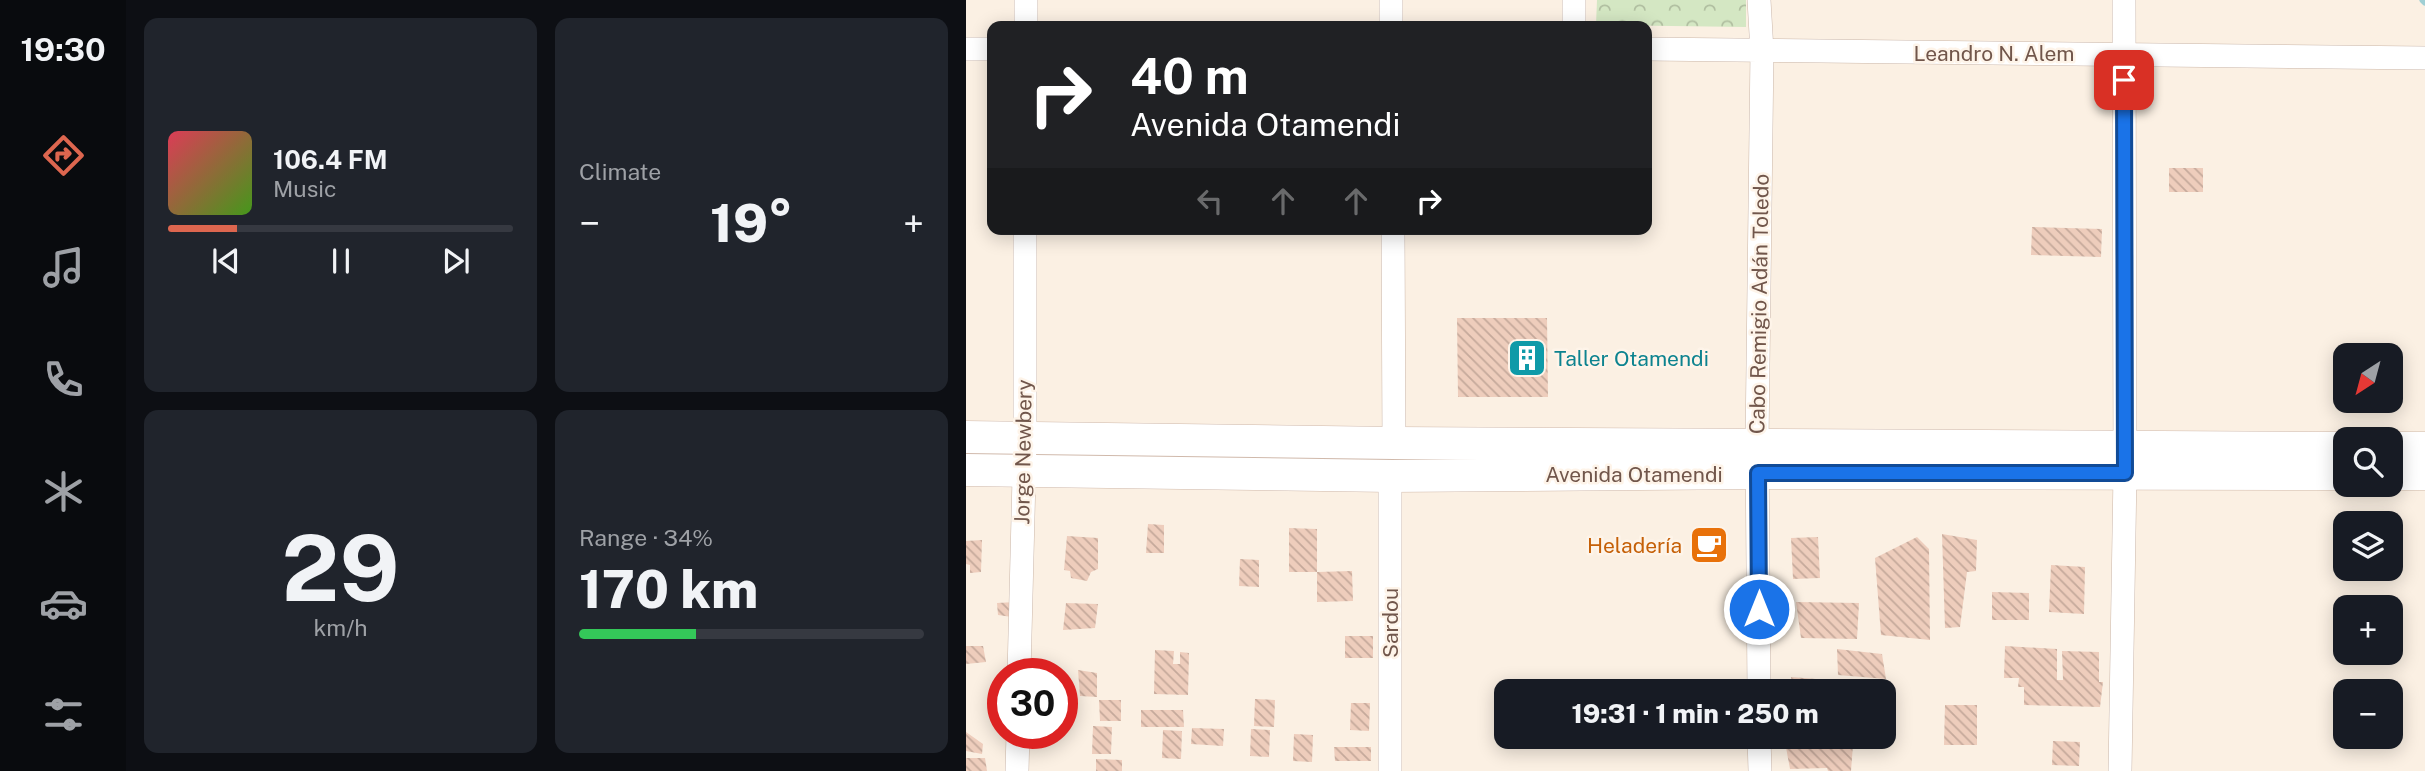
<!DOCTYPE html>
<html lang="en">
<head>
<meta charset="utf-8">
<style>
	body { margin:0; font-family:"Public Sans",sans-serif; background:#20242c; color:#f1f3f6; height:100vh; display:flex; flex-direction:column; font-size:26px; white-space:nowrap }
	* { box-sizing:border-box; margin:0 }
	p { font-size:23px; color:#9ea1a6 }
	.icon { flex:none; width:38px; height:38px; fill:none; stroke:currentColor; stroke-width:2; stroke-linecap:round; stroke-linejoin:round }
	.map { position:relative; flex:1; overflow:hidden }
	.side { display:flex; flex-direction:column; gap:18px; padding:18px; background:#0d0f14; width:840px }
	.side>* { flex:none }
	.guide { position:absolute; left:21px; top:21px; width:665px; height:214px; border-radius:14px; box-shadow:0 4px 18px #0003; background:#202124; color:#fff; overflow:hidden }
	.needle { width:46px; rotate:216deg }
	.fabs { position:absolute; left:1367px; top:343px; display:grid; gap:14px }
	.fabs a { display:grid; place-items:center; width:70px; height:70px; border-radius:14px; background:#171b24; box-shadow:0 4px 18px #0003; font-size:35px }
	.speed { position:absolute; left:21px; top:658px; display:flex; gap:14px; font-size:35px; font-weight:700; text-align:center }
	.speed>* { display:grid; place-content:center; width:91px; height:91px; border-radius:50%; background:#171b24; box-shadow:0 4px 18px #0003; line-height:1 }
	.speed .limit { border:10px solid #d22; background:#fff; color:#111 }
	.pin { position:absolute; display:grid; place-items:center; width:60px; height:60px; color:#fff; margin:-30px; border-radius:14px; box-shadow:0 4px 10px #0006 }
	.me { position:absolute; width:77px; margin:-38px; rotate:0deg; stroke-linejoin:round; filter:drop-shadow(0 0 5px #0008) }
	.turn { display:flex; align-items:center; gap:24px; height:147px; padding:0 28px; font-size:32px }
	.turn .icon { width:91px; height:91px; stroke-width:2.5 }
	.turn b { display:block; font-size:49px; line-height:60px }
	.lanes { display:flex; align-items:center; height:66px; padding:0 28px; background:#0003; justify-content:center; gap:35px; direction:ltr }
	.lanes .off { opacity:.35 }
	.big { font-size:52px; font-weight:800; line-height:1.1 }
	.side .widget { flex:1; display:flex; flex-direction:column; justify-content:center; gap:10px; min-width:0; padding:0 24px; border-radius:14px; background:#20242c }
	.side .dial { align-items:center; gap:0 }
	.dial b { font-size:91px; line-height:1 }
	.song { display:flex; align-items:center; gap:21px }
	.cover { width:84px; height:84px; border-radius:10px; background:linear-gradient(135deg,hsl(350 70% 55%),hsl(100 70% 35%)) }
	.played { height:7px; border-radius:4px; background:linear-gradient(90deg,#dd664f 20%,#363941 20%) }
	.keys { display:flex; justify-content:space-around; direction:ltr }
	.heat { display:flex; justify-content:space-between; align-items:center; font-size:38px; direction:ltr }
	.charge { height:10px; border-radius:5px; background:linear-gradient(90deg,#34c759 34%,#363941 0) }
	.side .tiles { flex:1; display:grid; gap:18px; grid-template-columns:repeat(2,1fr) }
	.trip { position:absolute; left:528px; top:679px; width:402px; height:70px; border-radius:14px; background:#171b24; box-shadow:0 4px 18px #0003; font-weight:800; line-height:70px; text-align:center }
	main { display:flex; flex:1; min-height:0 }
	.dock { display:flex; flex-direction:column; width:126px; justify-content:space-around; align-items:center; background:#090b0e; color:#9ea1a6 }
	.dock .icon { width:49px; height:49px }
	.dock .current { color:#dd664f }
	.dock b { font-size:32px; color:#f1f3f6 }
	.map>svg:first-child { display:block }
	.forest { fill:url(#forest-crowns) }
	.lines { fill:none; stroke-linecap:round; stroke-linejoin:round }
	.stream { stroke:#a0cfd4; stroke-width:7 }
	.building { fill:url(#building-back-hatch) }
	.street-casing { stroke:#cbb7aa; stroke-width:24 }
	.secondary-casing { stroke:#d0b9ab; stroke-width:33 }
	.street { stroke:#fff; stroke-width:23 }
	.secondary { stroke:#fff; stroke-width:32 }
	.route-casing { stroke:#114b97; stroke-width:18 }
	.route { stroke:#1a73e8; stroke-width:12 }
	.labels { text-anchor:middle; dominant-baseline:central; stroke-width:5; stroke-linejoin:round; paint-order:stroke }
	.street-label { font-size:21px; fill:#71564b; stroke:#fef4e9 }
	.culture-label { font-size:21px; fill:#0d838f; stroke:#fef4e9; text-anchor:start }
	.food-label { font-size:21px; fill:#c56008; stroke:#fef4e9; text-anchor:end }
</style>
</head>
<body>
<main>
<nav class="dock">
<b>19:30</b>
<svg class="icon current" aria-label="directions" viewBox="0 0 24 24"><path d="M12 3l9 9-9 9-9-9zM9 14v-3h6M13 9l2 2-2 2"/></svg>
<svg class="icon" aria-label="music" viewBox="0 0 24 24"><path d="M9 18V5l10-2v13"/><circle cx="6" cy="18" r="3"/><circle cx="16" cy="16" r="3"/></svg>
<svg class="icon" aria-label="phone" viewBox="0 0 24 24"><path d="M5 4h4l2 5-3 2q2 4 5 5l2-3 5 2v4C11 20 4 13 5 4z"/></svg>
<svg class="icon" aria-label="climate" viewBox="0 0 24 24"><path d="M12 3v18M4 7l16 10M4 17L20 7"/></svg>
<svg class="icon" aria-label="car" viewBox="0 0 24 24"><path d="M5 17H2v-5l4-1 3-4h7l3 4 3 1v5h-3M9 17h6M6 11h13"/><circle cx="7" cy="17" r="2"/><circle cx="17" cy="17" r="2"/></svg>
<svg class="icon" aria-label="filters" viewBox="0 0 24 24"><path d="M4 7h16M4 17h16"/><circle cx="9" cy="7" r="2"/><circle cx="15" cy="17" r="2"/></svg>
</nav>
<section class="side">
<div class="tiles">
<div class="widget">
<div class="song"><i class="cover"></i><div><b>106.4 FM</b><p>Music</p></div></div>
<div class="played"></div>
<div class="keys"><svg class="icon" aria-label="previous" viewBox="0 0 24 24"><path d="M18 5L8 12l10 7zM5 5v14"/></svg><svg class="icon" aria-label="pause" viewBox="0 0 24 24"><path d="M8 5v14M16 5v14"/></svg><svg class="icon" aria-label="next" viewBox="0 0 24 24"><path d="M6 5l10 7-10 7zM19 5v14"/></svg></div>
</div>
<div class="widget"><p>Climate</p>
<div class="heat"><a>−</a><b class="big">19°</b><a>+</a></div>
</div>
<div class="widget dial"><b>29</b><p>km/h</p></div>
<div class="widget"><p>Range · 34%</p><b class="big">170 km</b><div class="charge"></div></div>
</div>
</section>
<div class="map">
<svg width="1459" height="771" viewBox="0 0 1459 771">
	<defs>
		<pattern id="forest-crowns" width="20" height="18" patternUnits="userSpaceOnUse" patternTransform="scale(1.75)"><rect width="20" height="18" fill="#d4e7c3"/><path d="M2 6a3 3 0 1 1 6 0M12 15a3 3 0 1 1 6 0" fill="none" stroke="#b0bea0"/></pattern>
		<pattern id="building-back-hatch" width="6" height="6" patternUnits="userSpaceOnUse" patternTransform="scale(1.75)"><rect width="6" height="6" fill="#eecdbc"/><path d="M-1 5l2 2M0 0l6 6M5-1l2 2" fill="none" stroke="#c5a99b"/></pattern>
	</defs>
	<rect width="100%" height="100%" fill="#fbf0e3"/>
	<path class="forest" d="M631,0H780V27L630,25Z"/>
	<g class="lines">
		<path class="stream" d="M1457,0L1459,2"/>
	</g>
	<path class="building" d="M1203,168H1237V192H1203Z
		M1066,227L1136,229L1135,257L1065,255Z
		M491,318H581L582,397H492Z
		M182,524L198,525V553H180Z
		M323,528L351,529V572H323Z
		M976,534L1011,540L1010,571L1001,572L994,627L979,628Z
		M734,535H751V556H735Z
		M101,536L132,538V569L125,572L121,581L105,578L104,571L98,570Z
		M852,537L854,578L827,579L825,538Z
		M951,537L963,549L964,640L915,635L909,558Z
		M16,540L15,572L4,573V565L0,564V541Z
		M274,559L293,560V587L273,586Z
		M1085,565L1119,567L1118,614L1083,612Z
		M386,571L387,601L351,602V572Z
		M1026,592L1063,593V620H1026Z
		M49,602L46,617L32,615L31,603Z
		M830,602L893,603L891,639L835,638Z
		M100,603L132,604L129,628L97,630Z
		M379,636H407V658H379Z
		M0,646H17L20,662L0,664Z
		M1039,646L1091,649V680H1097L1096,651L1133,652V682H1137L1134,707L1058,705V687H1052L1053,678H1038Z
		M871,649L916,654L920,679L872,675Z
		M189,650L208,651L207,664H214V652L223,653L222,695L188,694Z
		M112,670L131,673V697L114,696Z
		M825,677L888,682V691H827Z
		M289,699L309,700L308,727L288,726Z
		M133,700H155V721H134Z
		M385,703H404L403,731L384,730Z
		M979,705H1011V745H978Z
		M175,710H217L218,727H175Z
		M127,726L146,727L145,754H126Z
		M226,728L258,729L257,746L225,744Z
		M285,729L304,730L303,757L284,756Z
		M197,730L216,731L215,759L196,758Z
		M0,732L17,744L16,754L0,751Z
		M328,734L347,735L346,762L327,761Z
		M827,737H852V743L887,745L885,771H862L861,768L824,769L819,742L834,743Z
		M1087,741L1114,742L1113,766L1086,765Z
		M368,747H405V761H369Z
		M0,758H19L21,771H0Z
		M130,759L156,760V771H130Z"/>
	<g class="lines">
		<defs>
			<path id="street" d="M425,0V26
				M793,0L796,51L791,443L793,691
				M60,26V0
				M608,26V0
				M0,49H26
				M681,49L1459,58
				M427,229L428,443
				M53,674L59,438V229
				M793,737L794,771
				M51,771L52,733
				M424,771V476
				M1154,771L1159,473L1158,0"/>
			<path id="secondary" d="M0,437L428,443L1379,448
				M1424,448H1459
				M0,470L424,476L792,473L1379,474
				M1424,474H1459"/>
		</defs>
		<use href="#street" class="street-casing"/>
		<use href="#secondary" class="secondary-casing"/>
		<use href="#street" class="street"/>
		<use href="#secondary" class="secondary"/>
	</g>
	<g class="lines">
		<defs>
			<path id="route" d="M793,609L792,473H1159L1158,80"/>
		</defs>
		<use href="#route" class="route-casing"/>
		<use href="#route" class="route"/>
	</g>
	<defs>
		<symbol id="building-square" viewBox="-11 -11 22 22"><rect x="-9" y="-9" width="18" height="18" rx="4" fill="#0f9aa8" stroke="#fef4e9"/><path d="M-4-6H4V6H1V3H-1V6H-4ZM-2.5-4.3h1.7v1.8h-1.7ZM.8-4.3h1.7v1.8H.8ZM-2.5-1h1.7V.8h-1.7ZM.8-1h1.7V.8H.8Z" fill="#fff"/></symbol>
		<symbol id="cafe-square" viewBox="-11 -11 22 22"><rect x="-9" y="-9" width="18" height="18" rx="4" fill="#e8710a" stroke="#fef4e9"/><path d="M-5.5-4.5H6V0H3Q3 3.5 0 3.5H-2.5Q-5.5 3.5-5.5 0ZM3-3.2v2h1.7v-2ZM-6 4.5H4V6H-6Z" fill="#fff"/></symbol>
	</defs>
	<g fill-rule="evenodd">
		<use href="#building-square" x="539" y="336" width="44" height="44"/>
		<use href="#cafe-square" x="721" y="523" width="44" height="44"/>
	</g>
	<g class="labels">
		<g class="street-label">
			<text x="1028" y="53">Leandro N. Alem</text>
			<text transform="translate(793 304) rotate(-89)">Cabo Remigio Adán Toledo</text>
			<text transform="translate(57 452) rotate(-89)">Jorge Newbery</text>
			<text x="668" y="474">Avenida Otamendi</text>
			<text transform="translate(424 623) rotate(-90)">Sardou</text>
		</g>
		<g class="culture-label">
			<text x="588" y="358">Taller Otamendi</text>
		</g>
		<g class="food-label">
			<text x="716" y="545">Heladería</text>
		</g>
	</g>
</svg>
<div class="fabs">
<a><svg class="needle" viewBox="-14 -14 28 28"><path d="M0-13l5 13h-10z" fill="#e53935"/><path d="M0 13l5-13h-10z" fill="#9ea1a6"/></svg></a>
<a><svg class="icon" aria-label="search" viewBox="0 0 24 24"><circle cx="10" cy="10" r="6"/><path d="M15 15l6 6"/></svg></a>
<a><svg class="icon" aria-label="layers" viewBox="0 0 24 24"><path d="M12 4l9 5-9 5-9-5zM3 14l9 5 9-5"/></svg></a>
<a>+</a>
<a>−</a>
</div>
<div class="speed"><div class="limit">30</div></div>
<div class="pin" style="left:1158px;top:80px;background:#d93025"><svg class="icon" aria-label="arrive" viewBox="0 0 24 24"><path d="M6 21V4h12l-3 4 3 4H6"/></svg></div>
<svg class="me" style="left:793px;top:609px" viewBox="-20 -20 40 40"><circle r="17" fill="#1a73e8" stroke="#fff" stroke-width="3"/><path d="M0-11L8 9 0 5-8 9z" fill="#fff"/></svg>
<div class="trip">19:31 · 1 min · 250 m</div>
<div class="guide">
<div class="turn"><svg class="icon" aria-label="right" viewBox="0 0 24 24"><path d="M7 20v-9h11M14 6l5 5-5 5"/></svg><div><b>40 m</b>Avenida Otamendi</div></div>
<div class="lanes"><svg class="icon off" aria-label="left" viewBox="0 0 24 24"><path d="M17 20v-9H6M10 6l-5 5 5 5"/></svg><svg class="icon off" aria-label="ahead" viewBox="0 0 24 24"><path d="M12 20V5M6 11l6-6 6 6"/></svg><svg class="icon off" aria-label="ahead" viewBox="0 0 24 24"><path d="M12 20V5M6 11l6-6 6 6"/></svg><svg class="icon" aria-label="right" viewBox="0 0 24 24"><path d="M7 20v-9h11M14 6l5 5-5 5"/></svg></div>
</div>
</div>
</main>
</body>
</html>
